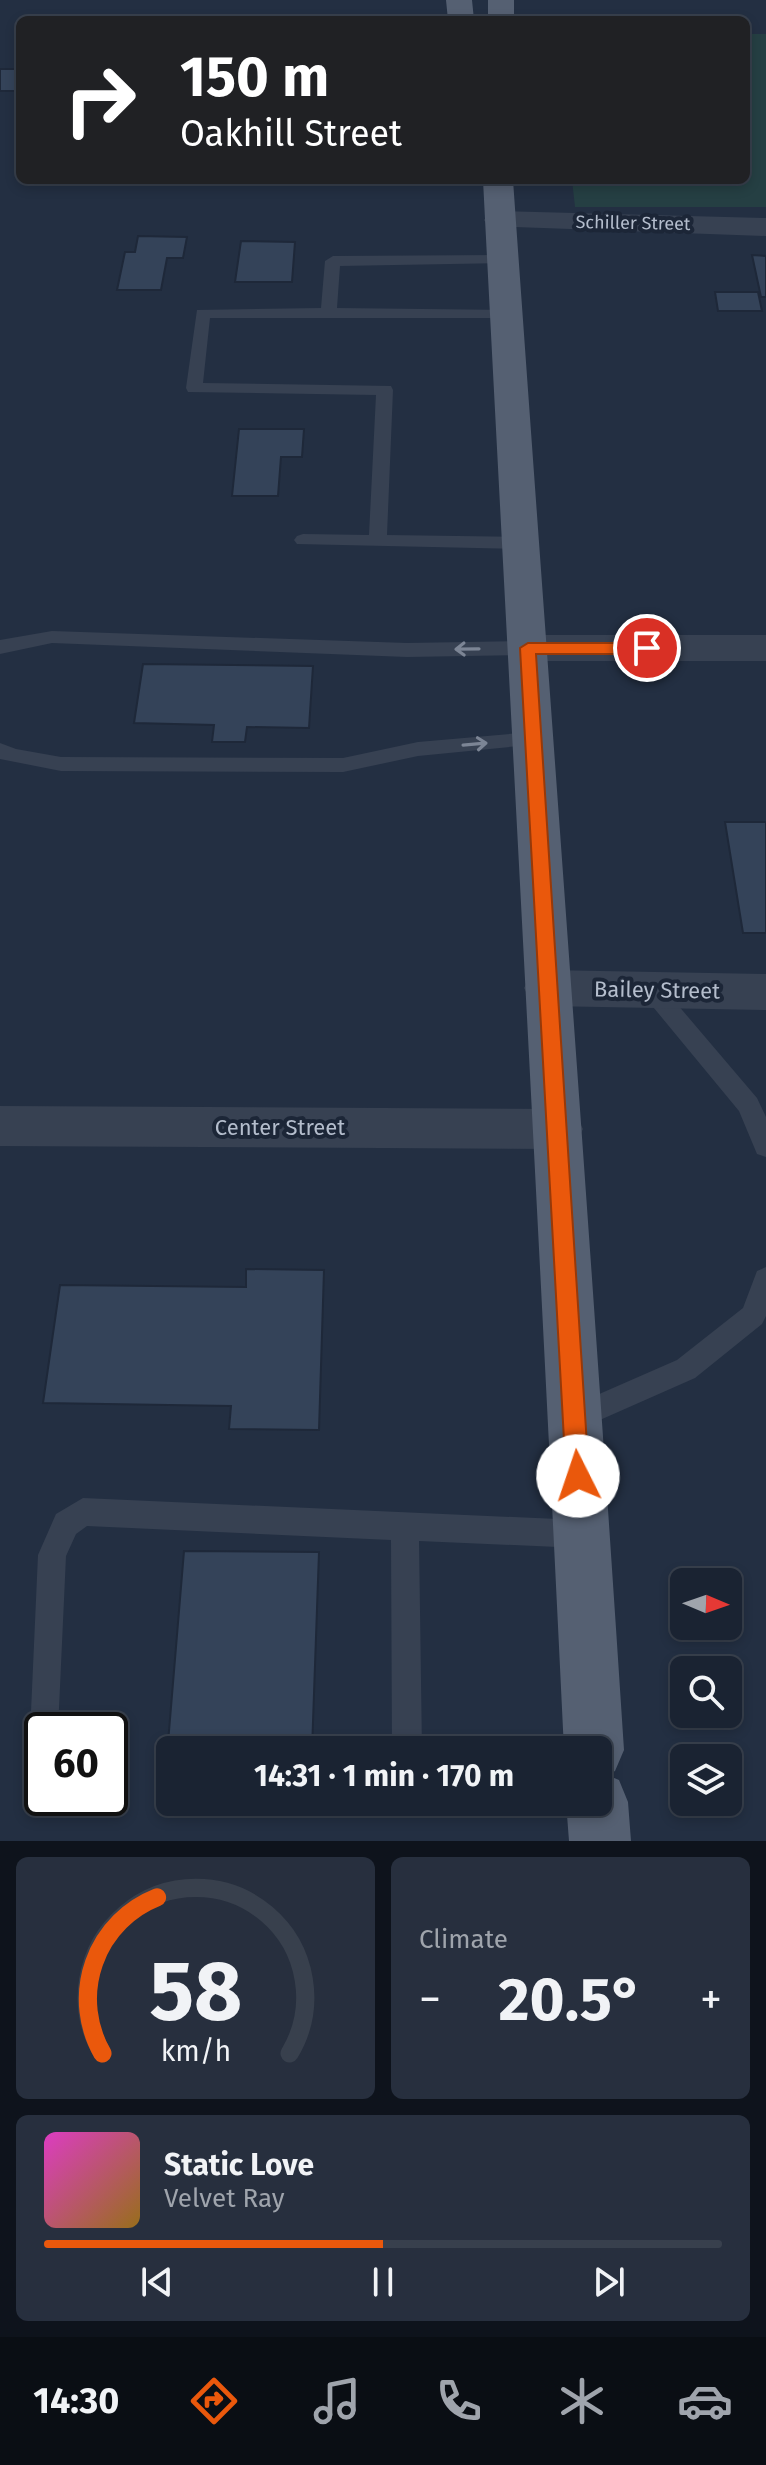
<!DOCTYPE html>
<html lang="en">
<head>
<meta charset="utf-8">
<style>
	body { margin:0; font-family:"Fira Sans",sans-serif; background:#272f3e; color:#f1f3f6; height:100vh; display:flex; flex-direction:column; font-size:30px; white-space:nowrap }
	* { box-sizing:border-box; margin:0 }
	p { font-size:26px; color:#9fa4ac }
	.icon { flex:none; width:44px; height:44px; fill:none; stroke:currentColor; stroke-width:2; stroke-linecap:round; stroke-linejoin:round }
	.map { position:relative; height:1841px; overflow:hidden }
	.details { display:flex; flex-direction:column; gap:16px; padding:16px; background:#0e131c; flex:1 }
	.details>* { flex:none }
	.banner { position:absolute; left:16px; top:16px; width:734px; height:168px; border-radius:12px; box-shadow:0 4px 12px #0003,0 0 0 2px #38404d; background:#202124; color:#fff; overflow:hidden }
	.needle { width:52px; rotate:92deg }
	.tools { position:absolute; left:670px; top:1568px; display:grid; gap:16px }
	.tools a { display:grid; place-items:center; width:72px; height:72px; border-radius:12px; background:#1a2332; box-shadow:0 4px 12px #0003,0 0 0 2px #38404d; font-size:40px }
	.speed { position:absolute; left:24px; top:1712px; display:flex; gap:16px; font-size:40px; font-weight:700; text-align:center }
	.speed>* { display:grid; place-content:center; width:104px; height:104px; border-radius:50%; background:#1a2332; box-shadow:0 4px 12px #0003,0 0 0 2px #38404d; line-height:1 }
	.speed .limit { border:4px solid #111; border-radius:12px; background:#fff; color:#111 }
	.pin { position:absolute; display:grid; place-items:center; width:68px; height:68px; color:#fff; margin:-34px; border:4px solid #fff; border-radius:50%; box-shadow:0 2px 8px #0007 }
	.me { position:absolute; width:88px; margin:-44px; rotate:356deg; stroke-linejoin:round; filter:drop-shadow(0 0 6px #0008) }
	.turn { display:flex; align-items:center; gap:28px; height:168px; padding:0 32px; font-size:36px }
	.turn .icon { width:104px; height:104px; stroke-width:2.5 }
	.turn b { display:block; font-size:56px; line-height:68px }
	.big { font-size:60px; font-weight:700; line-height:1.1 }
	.details .card { flex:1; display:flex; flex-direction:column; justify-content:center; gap:12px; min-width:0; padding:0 28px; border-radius:12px; background:#272f3e }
	.details .dial { align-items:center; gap:0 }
	.dial svg { height:208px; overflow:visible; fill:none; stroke:#38404d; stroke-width:7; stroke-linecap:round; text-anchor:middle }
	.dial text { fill:#f1f3f6; stroke:none }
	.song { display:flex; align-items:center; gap:24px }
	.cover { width:96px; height:96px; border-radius:12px; background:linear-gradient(135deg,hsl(310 70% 55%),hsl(40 70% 35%)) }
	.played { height:8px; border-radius:4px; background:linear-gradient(90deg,#ea580c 50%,#38404d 50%) }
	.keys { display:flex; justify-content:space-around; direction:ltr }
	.heat { display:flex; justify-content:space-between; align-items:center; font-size:44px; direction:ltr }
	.details .tiles { flex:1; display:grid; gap:16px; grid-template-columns:1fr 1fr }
	.card:last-child { grid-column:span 2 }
	.trip { position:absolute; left:156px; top:1736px; width:456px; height:80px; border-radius:12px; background:#1a2332; box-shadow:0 4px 12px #0003,0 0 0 2px #38404d; font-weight:700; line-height:80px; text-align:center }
	.tab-bar { display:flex; height:128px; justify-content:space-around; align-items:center; background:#0a0e14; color:#9fa4ac }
	.tab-bar .icon { width:56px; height:56px }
	.tab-bar .active { color:#ea580c }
	.tab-bar b { font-size:36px; color:#f1f3f6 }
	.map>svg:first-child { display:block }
	.green { fill:#253f43 }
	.building { fill:#344359; stroke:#1e2839; stroke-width:2 }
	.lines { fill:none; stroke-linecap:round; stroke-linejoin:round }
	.service { fill:#374152; fill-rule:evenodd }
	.minor { fill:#374152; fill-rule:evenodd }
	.primary { fill:#556072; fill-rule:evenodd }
	.oneway { stroke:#7c8595 }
	.route { fill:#ea580c; stroke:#983908; stroke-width:2 }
	.labels { text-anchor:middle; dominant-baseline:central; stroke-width:8; stroke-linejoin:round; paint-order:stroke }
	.far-street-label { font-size:18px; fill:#b4bdcc; stroke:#1c2637 }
	.street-label { font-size:22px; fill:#b4bdcc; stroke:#1c2637 }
</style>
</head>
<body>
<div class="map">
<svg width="766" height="1841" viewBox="0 0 766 1841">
	<rect width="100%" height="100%" fill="#232f42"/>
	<path class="green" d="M746,34H766V207H575L572,180H746Z"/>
	<path class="building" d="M0,69H20L16,91H0Z
		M138,236L187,237L183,258H167L161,290H117L125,252H135Z
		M241,241L295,242L292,282H235Z
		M752,255L766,256V297H761Z
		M715,292H758L762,311H718Z
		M239,429H304L302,457H281L278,496H232Z
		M143,664L313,666L309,728L247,727L245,742H212L214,725L134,723Z
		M725,822H766V933H743Z
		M246,1269L324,1270L319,1430L229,1429L231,1406L43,1403L60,1285L246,1287Z
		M184,1551L319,1552L312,1750H170V1779H165Z"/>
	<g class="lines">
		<path class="service" d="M501,255L506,257V263L340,266L337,308L511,310V316L505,318H210L203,383L391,386L393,390L387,535L520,537L529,543L520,549L297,544L294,540L297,536L303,534L369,535L376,395L188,392L186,388L197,310L321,308L325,261L333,256Z
			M52,631L407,643L528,641L538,648L528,655L407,657L52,643L0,654V640Z
			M532,732L539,734L542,739L539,744L418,756L343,772L61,771L0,759V743L16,749L61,757L343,758L418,742Z
			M652,981L660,984L757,1098L766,1117V1157L757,1154L739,1111L644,996L641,990L644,984Z
			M766,1267V1316L762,1324L695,1378L575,1431L565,1427L562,1418L565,1409L677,1360L743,1308L757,1271Z
			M83,1498L580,1520L590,1524L594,1534L590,1544L580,1548L419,1541L422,1750H392L391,1540L87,1526L76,1534L66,1556L58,1730H42L41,1772L30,1768L26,1757L30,1734L38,1555L56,1514Z"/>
		<path class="minor" d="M499,211L766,218V236L488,226L484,220L488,214Z
			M528,635H766V661H528L514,657L509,648L514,639Z
			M547,970L766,974V1010L547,1006L531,1001L524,988L531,975Z
			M0,1106L559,1109L576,1115L583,1129L576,1143L559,1149L0,1146Z"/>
		<path class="primary" d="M446,0H472L474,20H448Z
			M488,0H514V20H488Z
			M483,180H513C550,703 590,1226 624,1750L615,1771L607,1775L619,1780L628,1802L631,1841H569L566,1802H598V1750H564C539,1227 510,703 483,180Z"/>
	</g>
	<defs><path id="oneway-shaft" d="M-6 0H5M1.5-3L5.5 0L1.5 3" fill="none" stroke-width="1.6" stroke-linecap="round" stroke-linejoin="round" transform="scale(2)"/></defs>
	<g class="oneway">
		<use href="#oneway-shaft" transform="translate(467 649) rotate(179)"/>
		<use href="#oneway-shaft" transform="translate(475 744) rotate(-5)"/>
	</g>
	<path class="route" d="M528,643H647L655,648L647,654H536L589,1476L586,1484L578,1487L570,1484L566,1476L520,648Z"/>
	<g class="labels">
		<g class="far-street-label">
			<text transform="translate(633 223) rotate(1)">Schiller Street</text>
		</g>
		<g class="street-label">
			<text transform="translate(657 990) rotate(1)">Bailey Street</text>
			<text x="280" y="1127">Center Street</text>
		</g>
	</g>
</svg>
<div class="tools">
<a><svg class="needle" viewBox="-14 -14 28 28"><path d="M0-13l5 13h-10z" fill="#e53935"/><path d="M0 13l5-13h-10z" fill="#9fa4ac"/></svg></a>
<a><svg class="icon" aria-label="search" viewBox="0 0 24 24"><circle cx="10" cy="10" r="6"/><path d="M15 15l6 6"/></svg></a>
<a><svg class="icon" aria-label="layers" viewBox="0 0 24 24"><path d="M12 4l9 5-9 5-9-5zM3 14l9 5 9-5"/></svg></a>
</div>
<div class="speed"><div class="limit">60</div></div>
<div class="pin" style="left:647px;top:648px;background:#d93025"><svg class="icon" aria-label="arrive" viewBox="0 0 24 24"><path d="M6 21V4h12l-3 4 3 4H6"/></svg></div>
<svg class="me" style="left:578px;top:1476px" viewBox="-20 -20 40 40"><circle r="19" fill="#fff"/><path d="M0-13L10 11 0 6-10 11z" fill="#ea580c"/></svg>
<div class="trip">14:31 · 1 min · 170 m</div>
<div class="banner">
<div class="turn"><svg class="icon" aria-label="right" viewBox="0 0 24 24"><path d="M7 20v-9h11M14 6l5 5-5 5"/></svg><div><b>150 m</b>Oakhill Street</div></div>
</div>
</div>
<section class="details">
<div class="tiles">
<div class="card dial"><svg viewBox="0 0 100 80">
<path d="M14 69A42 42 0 1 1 86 69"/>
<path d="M14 69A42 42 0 0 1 35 9" stroke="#ea580c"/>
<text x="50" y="56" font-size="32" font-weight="700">58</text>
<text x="50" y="72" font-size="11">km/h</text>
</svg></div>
<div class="card"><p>Climate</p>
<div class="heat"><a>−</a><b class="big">20.5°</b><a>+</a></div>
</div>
<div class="card">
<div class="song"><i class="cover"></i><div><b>Static Love</b><p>Velvet Ray</p></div></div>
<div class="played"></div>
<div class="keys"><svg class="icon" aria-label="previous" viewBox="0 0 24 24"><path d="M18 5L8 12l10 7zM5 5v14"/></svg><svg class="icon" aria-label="pause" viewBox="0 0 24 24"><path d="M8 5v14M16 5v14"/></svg><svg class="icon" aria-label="next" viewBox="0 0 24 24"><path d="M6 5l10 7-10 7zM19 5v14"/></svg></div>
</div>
</div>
</section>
<nav class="tab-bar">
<b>14:30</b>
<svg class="icon active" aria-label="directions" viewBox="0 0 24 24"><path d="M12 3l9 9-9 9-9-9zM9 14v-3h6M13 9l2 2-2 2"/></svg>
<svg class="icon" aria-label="music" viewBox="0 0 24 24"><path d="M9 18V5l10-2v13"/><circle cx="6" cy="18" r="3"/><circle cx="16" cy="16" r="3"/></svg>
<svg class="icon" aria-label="phone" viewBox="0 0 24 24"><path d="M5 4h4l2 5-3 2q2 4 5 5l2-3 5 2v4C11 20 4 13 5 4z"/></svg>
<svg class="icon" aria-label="climate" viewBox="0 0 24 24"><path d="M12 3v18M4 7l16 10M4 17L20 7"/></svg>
<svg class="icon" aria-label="car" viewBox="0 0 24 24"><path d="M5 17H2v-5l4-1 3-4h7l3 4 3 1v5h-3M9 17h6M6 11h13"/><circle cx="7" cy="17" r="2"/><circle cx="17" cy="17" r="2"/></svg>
</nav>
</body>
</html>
